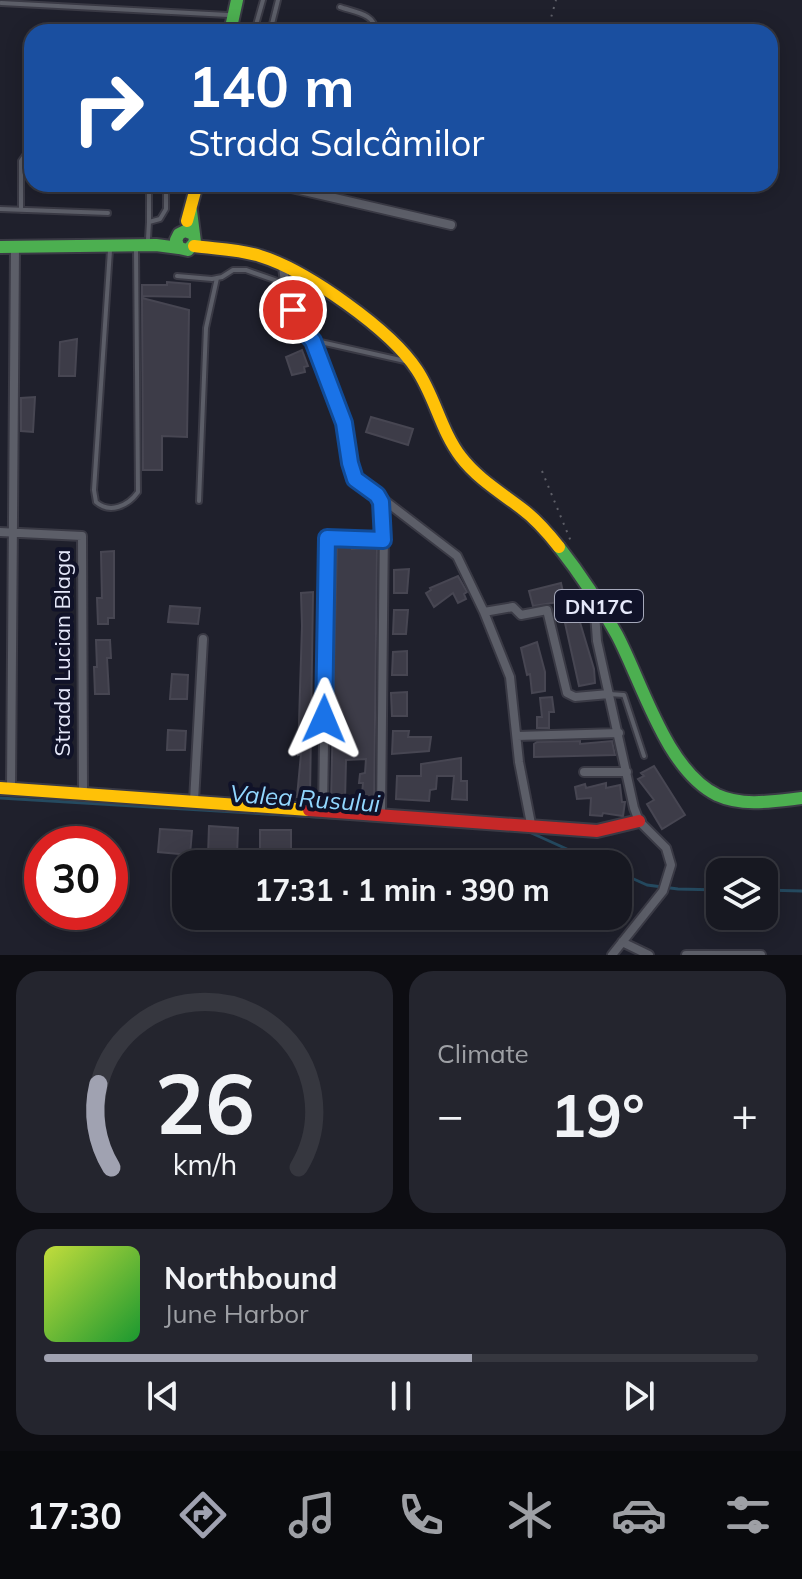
<!DOCTYPE html>
<html lang="en">
<head>
<meta charset="utf-8">
<style>
	body { margin:0; font-family:Mulish,sans-serif; background:#24252e; color:#f1f3f6; height:100vh; display:flex; flex-direction:column; font-size:30px; white-space:nowrap }
	* { box-sizing:border-box; margin:0 }
	p { font-size:26px; color:#9ea0a5 }
	.icon { flex:none; width:44px; height:44px; fill:none; stroke:currentColor; stroke-width:2; stroke-linecap:round; stroke-linejoin:round }
	.map { position:relative; height:955px; overflow:hidden }
	.sheet { display:flex; flex-direction:column; gap:16px; padding:16px; background:#0d0d12; flex:1 }
	.sheet>* { flex:none }
	.top-card { position:absolute; left:24px; top:24px; width:754px; height:168px; border-radius:24px; box-shadow:0 4px 20px #0003,0 0 0 2px #36373f; background:#1a4fa0; color:#fff; overflow:hidden }
	.controls { position:absolute; left:706px; top:858px; display:grid; gap:16px }
	.controls a { display:grid; place-items:center; width:72px; height:72px; border-radius:16px; background:#171821; box-shadow:0 4px 20px #0003,0 0 0 2px #36373f; font-size:40px }
	.speed { position:absolute; left:24px; top:826px; display:flex; gap:16px; font-size:40px; font-weight:700; text-align:center }
	.speed>* { display:grid; place-content:center; width:104px; height:104px; border-radius:50%; background:#171821; box-shadow:0 4px 20px #0003,0 0 0 2px #36373f; line-height:1 }
	.speed .limit { border:12px solid #d22; background:#fff; color:#111 }
	.pin { position:absolute; display:grid; place-items:center; width:68px; height:68px; color:#fff; margin:-34px; border:4px solid #fff; border-radius:50%; box-shadow:0 2px 8px #0007 }
	.me { position:absolute; width:88px; margin:-44px; rotate:1deg; stroke-linejoin:round; filter:drop-shadow(0 0 6px #0008) }
	.turn { display:flex; align-items:center; gap:28px; height:168px; padding:0 32px; font-size:36px }
	.turn .icon { width:104px; height:104px; stroke-width:2.5 }
	.turn b { display:block; font-size:56px; line-height:68px }
	.big { font-size:60px; font-weight:700; line-height:1.1 }
	.sheet .tile { flex:1; display:flex; flex-direction:column; justify-content:center; gap:12px; min-width:0; padding:0 28px; border-radius:24px; background:#24252e }
	.sheet .dial { align-items:center; gap:0 }
	.dial svg { height:208px; overflow:visible; fill:none; stroke:#36373f; stroke-width:7; stroke-linecap:round; text-anchor:middle }
	.dial text { fill:#f1f3f6; stroke:none }
	.song { display:flex; align-items:center; gap:24px }
	.cover { width:96px; height:96px; border-radius:12px; background:linear-gradient(135deg,hsl(70 70% 55%),hsl(130 70% 35%)) }
	.played { height:8px; border-radius:4px; background:linear-gradient(90deg,#a0a2b1 60%,#36373f 60%) }
	.keys { display:flex; justify-content:space-around; direction:ltr }
	.heat { display:flex; justify-content:space-between; align-items:center; font-size:44px; direction:ltr }
	.sheet .tiles { flex:1; display:grid; gap:16px; grid-template-columns:1fr 1fr }
	.tile:last-child { grid-column:span 2 }
	.trip { position:absolute; left:172px; top:850px; width:460px; height:80px; border-radius:24px; background:#171821; box-shadow:0 4px 20px #0003,0 0 0 2px #36373f; font-weight:700; line-height:80px; text-align:center }
	.tabs { display:flex; height:128px; justify-content:space-around; align-items:center; background:#090a0d; color:#9ea0a5 }
	.tabs .icon { width:56px; height:56px }
	.tabs .selected { color:#a0a2b1 }
	.tabs b { font-size:36px; color:#f1f3f6 }
	.map>svg:first-child { display:block }
	.lines { fill:none; stroke-linecap:round; stroke-linejoin:round }
	.stream { stroke:#254a60; stroke-width:3 }
	.building { fill:#3d3c48; stroke:#474652; stroke-width:2 }
	.lane-casing { stroke:#3a3a45; stroke-width:8 }
	.street-casing { stroke:#3a3a45; stroke-width:12 }
	.fast-casing { stroke:#3a3a45; stroke-width:16 }
	.slow-casing { stroke:#3a3a45; stroke-width:16 }
	.jam-casing { stroke:#3a3a45; stroke-width:16 }
	.path { stroke:#5e5f68; stroke-width:2; stroke-dasharray:2 6; stroke-linecap:butt }
	.lane { stroke:#5c5e68; stroke-width:4 }
	.street { stroke:#5c5e68; stroke-width:8 }
	.fast { stroke:#4caf50; stroke-width:12 }
	.slow { stroke:#ffc107; stroke-width:12 }
	.jam { stroke:#c62828; stroke-width:12 }
	.route-casing { stroke:#114b97; stroke-width:20 }
	.route { stroke:#1a73e8; stroke-width:14 }
	.labels { text-anchor:middle; dominant-baseline:central; stroke-width:8; stroke-linejoin:round; paint-order:stroke }
	.shield { fill:#101228; stroke:#a5a8ba; stroke-width:2 }
	.shield-label { font-size:20px; font-weight:bold; fill:#e5e8f9 }
	.street-label { font-size:22px; fill:#e5e8f9; stroke:#101228 }
	.water-label { font-size:24px; font-style:italic; fill:#92d7ff; stroke:#101228 }
</style>
</head>
<body>
<div class="map">
<svg width="802" height="955" viewBox="0 0 802 955">
	<rect width="100%" height="100%" fill="#1f202c"/>
	<g class="lines">
		<path class="stream" d="M0,798L352,819
			M527,831L600,864
			M618,872L647,885L678,889L720,890
			M764,890L802,891"/>
	</g>
	<path class="building" d="M167,282L190,284V297L142,296V285H167Z
		M142,298L189,310L187,437L162,436V470H143Z
		M77,339L75,376H59L60,342Z
		M302,350L308,366L304,367L305,372L292,375L286,357Z
		M35,397L33,432L21,431V398Z
		M371,417L413,429L408,445L366,432Z
		M337,545L352,546V549L377,547L374,806L361,805L363,783H359L360,774L365,773L366,759L346,760L345,801H331Z
		M114,551V618H108V624H98L97,598H102L101,552Z
		M409,569L407,593H394V570Z
		M458,576L467,592L464,594L466,599L458,603L453,593L434,607L426,593L431,590L430,588Z
		M561,583L565,601L533,606L529,591Z
		M313,592L310,797H297L301,754L298,755L302,626L301,593Z
		M170,606L200,608L198,624L168,622Z
		M394,610H408L406,634H393Z
		M579,619L594,669L595,683L579,686L565,623Z
		M96,640H110L111,658H107L109,694H95L94,667H97Z
		M537,642L545,672V691L532,693L530,674L527,675L521,648Z
		M407,651V675H392L393,652Z
		M172,674L188,675L187,699H170Z
		M407,692V716H392L391,693Z
		M552,697L554,712H549V728H537V717H542L540,698Z
		M168,730L186,731L185,750H167Z
		M393,731H409L408,737H431L429,751L392,754Z
		M580,741V744L612,741L615,755L534,757V744L537,742Z
		M461,758V781H467V800L452,799L454,776H437L436,789L430,790L429,801L396,799L397,776H421V764Z
		M654,766L685,815L662,829L647,804L654,800L638,779L644,776L641,773Z
		M606,783V788L620,785L622,802H625L623,816L603,813L602,816L590,815L591,798L577,799L575,787L585,784L586,788Z
		M209,826L238,828L237,856L208,855Z
		M160,829L192,831L190,855L158,852Z
		M260,830H291V860H260Z"/>
	<g class="lines">
		<defs>
			<path id="lane" d="M1,3L228,15
				M340,7C354,12 377,14 375,32
				M254,32L263,0
				M270,32L278,0
				M0,209L108,213
				M21,210V161L26,154L32,153
				M149,222V184
				M148,239L149,222L160,219L166,209V184
				M110,250L94,490L96,502C110,514 128,506 138,492L136,248
				M177,276L212,279L222,277L233,270H246L283,283
				M316,341L405,361
				M199,501L206,328L217,278
				M609,694L624,695L644,756"/>
			<path id="street" d="M274,184L451,225
				M283,267L286,290L297,321L313,341L344,423L355,479C377,496 380,496 384,525L381,814
				M380,497L457,556L484,612
				M0,532L82,536L83,793
				M594,599L597,641L634,808L639,821L666,848L671,865L663,891L612,955
				M517,736L619,733
				M584,772H627
				M11,788L15,247
				M194,801L203,639
				M323,810L327,538L383,540
				M531,824L519,762L510,677L484,612L513,607L521,615L547,610L567,693L575,697L609,694
				M622,942L649,955
				M686,955H761"/>
			<path id="fast" d="M230,32L237,0
				M191,211L195,242L188,250L179,248L176,240L179,234L185,231L193,234
				M0,247L156,245L179,248
				M559,547C581,575 600,604 617,635C642,682 666,770 717,795C743,807 775,801 802,798"/>
			<path id="slow" d="M187,221L197,184
				M194,246C216,249 239,249 260,256C306,270 391,330 417,370C435,397 441,431 461,457C477,478 500,492 521,508C536,519 548,533 559,547
				M0,788L309,810"/>
			<path id="jam" d="M309,810L597,831L639,821"/>
		</defs>
		<use href="#lane" class="lane-casing"/>
		<use href="#street" class="street-casing"/>
		<use href="#fast" class="fast-casing"/>
		<use href="#slow" class="slow-casing"/>
		<use href="#jam" class="jam-casing"/>
		<path class="path" d="M547,32L556,0
			M508,187L509,184
			M542,471L572,544"/>
		<use href="#lane" class="lane"/>
		<use href="#street" class="street"/>
		<use href="#fast" class="fast"/>
		<use href="#slow" class="slow"/>
		<use href="#jam" class="jam"/>
	</g>
	<g class="lines">
		<defs>
			<path id="route" d="M293,310L303,330L313,341L344,423L350,463L355,479L377,495L381,502L383,540L327,538L324,719"/>
		</defs>
		<use href="#route" class="route-casing"/>
		<use href="#route" class="route"/>
	</g>
	<g class="labels">
		<rect class="shield" x="555" y="590" width="88" height="32" rx="6"/>
		<g class="shield-label">
			<text x="599" y="606">DN17C</text>
		</g>
		<g class="street-label">
			<text transform="translate(62 653) rotate(-90)">Strada Lucian Blaga</text>
		</g>
		<g class="water-label">
			<text transform="translate(305 798) rotate(4)">Valea Rusului</text>
		</g>
	</g>
</svg>
<div class="controls">
<a><svg class="icon" aria-label="layers" viewBox="0 0 24 24"><path d="M12 4l9 5-9 5-9-5zM3 14l9 5 9-5"/></svg></a>
</div>
<div class="speed"><div class="limit">30</div></div>
<div class="pin" style="left:293px;top:310px;background:#d93025"><svg class="icon" aria-label="arrive" viewBox="0 0 24 24"><path d="M6 21V4h12l-3 4 3 4H6"/></svg></div>
<svg class="me" style="left:324px;top:719px" viewBox="-20 -20 40 40"><path d="M0-17L14 15 0 8-14 15z" fill="#1a73e8" stroke="#fff" stroke-width="4"/></svg>
<div class="trip">17:31 · 1 min · 390 m</div>
<div class="top-card">
<div class="turn"><svg class="icon" aria-label="right" viewBox="0 0 24 24"><path d="M7 20v-9h11M14 6l5 5-5 5"/></svg><div><b>140 m</b>Strada Salcâmilor</div></div>
</div>
</div>
<section class="sheet">
<div class="tiles">
<div class="tile dial"><svg viewBox="0 0 100 80">
<path d="M14 69A42 42 0 1 1 86 69"/>
<path d="M14 69A42 42 0 0 1 9 37" stroke="#a0a2b1"/>
<text x="50" y="56" font-size="32" font-weight="700">26</text>
<text x="50" y="72" font-size="11">km/h</text>
</svg></div>
<div class="tile"><p>Climate</p>
<div class="heat"><a>−</a><b class="big">19°</b><a>+</a></div>
</div>
<div class="tile">
<div class="song"><i class="cover"></i><div><b>Northbound</b><p>June Harbor</p></div></div>
<div class="played"></div>
<div class="keys"><svg class="icon" aria-label="previous" viewBox="0 0 24 24"><path d="M18 5L8 12l10 7zM5 5v14"/></svg><svg class="icon" aria-label="pause" viewBox="0 0 24 24"><path d="M8 5v14M16 5v14"/></svg><svg class="icon" aria-label="next" viewBox="0 0 24 24"><path d="M6 5l10 7-10 7zM19 5v14"/></svg></div>
</div>
</div>
</section>
<nav class="tabs">
<b>17:30</b>
<svg class="icon selected" aria-label="directions" viewBox="0 0 24 24"><path d="M12 3l9 9-9 9-9-9zM9 14v-3h6M13 9l2 2-2 2"/></svg>
<svg class="icon" aria-label="music" viewBox="0 0 24 24"><path d="M9 18V5l10-2v13"/><circle cx="6" cy="18" r="3"/><circle cx="16" cy="16" r="3"/></svg>
<svg class="icon" aria-label="phone" viewBox="0 0 24 24"><path d="M5 4h4l2 5-3 2q2 4 5 5l2-3 5 2v4C11 20 4 13 5 4z"/></svg>
<svg class="icon" aria-label="climate" viewBox="0 0 24 24"><path d="M12 3v18M4 7l16 10M4 17L20 7"/></svg>
<svg class="icon" aria-label="car" viewBox="0 0 24 24"><path d="M5 17H2v-5l4-1 3-4h7l3 4 3 1v5h-3M9 17h6M6 11h13"/><circle cx="7" cy="17" r="2"/><circle cx="17" cy="17" r="2"/></svg>
<svg class="icon" aria-label="filters" viewBox="0 0 24 24"><path d="M4 7h16M4 17h16"/><circle cx="9" cy="7" r="2"/><circle cx="15" cy="17" r="2"/></svg>
</nav>
</body>
</html>
